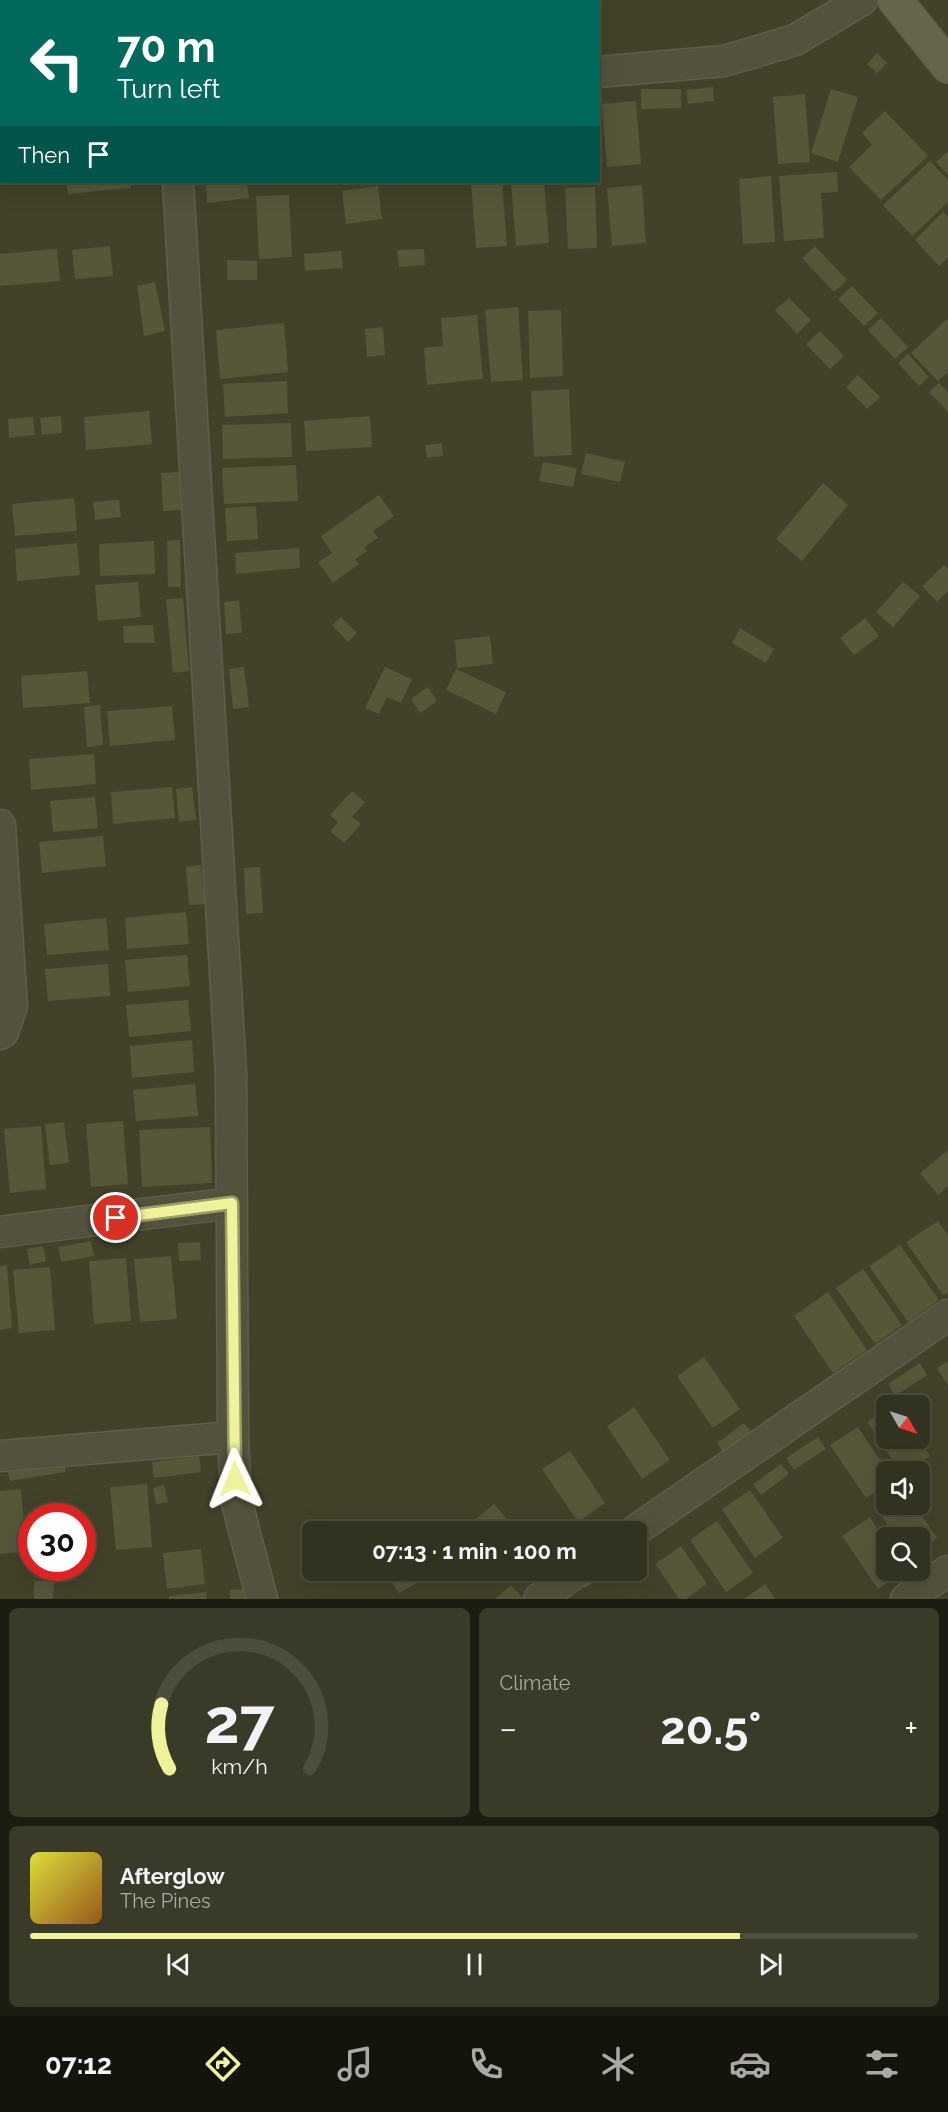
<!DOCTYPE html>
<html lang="en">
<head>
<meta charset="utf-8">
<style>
	body { margin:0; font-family:Raleway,sans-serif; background:#3a3a29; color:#f1f3f6; height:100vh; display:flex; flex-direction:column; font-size:22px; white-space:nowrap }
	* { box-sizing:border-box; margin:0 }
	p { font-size:20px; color:#a8aaa5 }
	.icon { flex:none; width:33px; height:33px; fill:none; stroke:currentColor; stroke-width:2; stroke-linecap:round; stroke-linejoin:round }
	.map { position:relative; height:1599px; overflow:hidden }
	.side { display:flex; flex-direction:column; gap:9px; padding:9px; background:#1c1c12; flex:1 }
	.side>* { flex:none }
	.guide { position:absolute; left:0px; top:0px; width:600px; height:183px; box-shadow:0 6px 24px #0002,0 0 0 2px #4d4d3e; background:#00695c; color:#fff; overflow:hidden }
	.needle { width:39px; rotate:129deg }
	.controls { position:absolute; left:876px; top:1395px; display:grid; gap:12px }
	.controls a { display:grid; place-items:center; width:54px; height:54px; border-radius:9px; background:#323220; box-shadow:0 6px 24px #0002,0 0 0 2px #4d4d3e; font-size:30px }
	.speed { position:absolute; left:18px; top:1503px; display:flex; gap:12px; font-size:30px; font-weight:700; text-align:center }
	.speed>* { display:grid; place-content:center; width:78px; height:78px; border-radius:50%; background:#323220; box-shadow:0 6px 24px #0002,0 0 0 2px #4d4d3e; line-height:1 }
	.speed .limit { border:9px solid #d22; background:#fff; color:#111 }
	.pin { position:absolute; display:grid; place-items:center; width:51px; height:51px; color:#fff; margin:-26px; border:3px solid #fff; border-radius:50%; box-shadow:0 2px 6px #0007 }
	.me { position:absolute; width:66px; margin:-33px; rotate:358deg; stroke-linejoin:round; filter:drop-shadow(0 0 4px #0008) }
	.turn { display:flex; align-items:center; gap:21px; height:126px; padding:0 18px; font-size:27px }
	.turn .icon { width:78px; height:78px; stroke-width:2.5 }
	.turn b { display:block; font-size:42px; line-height:51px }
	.then { display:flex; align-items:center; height:57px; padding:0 18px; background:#0003; gap:12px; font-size:22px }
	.big { font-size:45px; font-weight:700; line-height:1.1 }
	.side .tile { flex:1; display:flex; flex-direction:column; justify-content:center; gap:9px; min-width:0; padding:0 21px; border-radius:9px; background:#3a3a29 }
	.side .dial { align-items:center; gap:0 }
	.dial svg { height:156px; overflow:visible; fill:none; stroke:#4d4d3e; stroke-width:7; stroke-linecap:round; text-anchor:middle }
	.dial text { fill:#f1f3f6; stroke:none }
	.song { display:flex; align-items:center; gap:18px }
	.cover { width:72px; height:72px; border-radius:9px; background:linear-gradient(135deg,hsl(60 70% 55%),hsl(30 70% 35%)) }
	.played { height:6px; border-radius:3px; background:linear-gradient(90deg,#eef29a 80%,#4d4d3e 80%) }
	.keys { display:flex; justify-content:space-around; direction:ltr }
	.heat { display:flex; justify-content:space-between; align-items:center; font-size:33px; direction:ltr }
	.side .tiles { flex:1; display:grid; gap:9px; grid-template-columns:1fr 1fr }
	.tile:last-child { grid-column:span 2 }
	.trip { position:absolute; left:302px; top:1521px; width:345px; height:60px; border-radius:9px; background:#323220; box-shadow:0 6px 24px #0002,0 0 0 2px #4d4d3e; font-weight:700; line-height:60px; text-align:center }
	.dock { display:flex; height:96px; justify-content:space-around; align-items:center; background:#14140d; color:#a8aaa5 }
	.dock .icon { width:42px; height:42px }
	.dock .selected { color:#eef29a }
	.dock b { font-size:27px; color:#f1f3f6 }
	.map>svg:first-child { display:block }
	.building { fill:#565639 }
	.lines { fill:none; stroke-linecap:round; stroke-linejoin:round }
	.street-casing { stroke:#5e5f4a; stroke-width:33 }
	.secondary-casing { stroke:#5e5f4a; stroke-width:36 }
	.street { stroke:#52523e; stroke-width:30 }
	.secondary { stroke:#64654c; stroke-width:33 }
	.route-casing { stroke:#9b9d64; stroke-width:15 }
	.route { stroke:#eef29a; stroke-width:10 }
</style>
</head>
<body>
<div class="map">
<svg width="948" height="1599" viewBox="0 0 948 1599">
	<rect width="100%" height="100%" fill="#42422a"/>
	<path class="building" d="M877,53L887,63L877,73L867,64Z
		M713,87L714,101L688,104L686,90Z
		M641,89H681V108L641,109Z
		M831,89L858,97L838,162L811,153Z
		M805,94L810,162L778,164L773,97Z
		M636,101L641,164L607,167L602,104Z
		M885,111L928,156L881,200L849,167L872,145L862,133Z
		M947,152L948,153V175L936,162Z
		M930,161L948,180V202L912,236L883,205Z
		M837,172L838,192L821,193L824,238L784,241L779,176Z
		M771,176L775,242L743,244L739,179Z
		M66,182H131V188L68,194Z
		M206,182H247L249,198L207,203Z
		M471,182H502L507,246L476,248Z
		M511,182H544L549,243L516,246Z
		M642,185L646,243L612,246L607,188Z
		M378,186L382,219L346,224L342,191Z
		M595,187L597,248L568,249L565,188Z
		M289,195L292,257L259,259L256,196Z
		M943,212L948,217V257L939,266L915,240Z
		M110,246L113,276L75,279L72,250Z
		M815,246L847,280L834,292L802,258Z
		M57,249L60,281L0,286V254Z
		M424,249L425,265L399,267L397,250Z
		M341,251L343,268L305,271L304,254Z
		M227,260L257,261V280H227Z
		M155,282L165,331L144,336L137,286Z
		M852,286L878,313L864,326L838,299Z
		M789,298L811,320L797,334L775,310Z
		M518,307L523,380L491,382L485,310Z
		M561,310L563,376L530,378L528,311Z
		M477,315L483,379L427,385L424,348L443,346L441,318Z
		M881,318L908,347L895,359L868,330Z
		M948,318V372L938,381L911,353Z
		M284,323L288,372L220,379L216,330Z
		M383,327L385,355L367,357L365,329Z
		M820,331L844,356L830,369L806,344Z
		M908,354L929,377L919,386L898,363Z
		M858,375L880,397L867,409L846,387Z
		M287,381L288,413L225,417L223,384Z
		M939,383L948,392V412L929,392Z
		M569,389L572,455L534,457L531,391Z
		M149,411L152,444L86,450L84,417Z
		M61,416L62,433L42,435L40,418Z
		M370,416L372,447L306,451L304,421Z
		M33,417L35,435L9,438L8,419Z
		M291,423L292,457L223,459L222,425Z
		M442,443L443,456L427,458L425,445Z
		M586,453L625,462L620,482L581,474Z
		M543,462L577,468L573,487L539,481Z
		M296,465L298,501L224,504L222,468Z
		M179,472L181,510L163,511L161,473Z
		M823,483L848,505L802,561L776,539Z
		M379,495L394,516L373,531L378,538L364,547L367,551L355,559L359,564L333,583L318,562L332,553L321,536Z
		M74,498L77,531L15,536L12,504Z
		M119,500L121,517L95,520L93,502Z
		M256,506L258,539L227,541L225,508Z
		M180,540L181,587H168L167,541Z
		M154,541L155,574L100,576L99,544Z
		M77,543L80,575L17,581L15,549Z
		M299,548L300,568L236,574L235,553Z
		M944,565L948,569V591L937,602L922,586Z
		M138,582L141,617L98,621L95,585Z
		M903,582L920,596L893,627L876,612Z
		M183,598L189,671L173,673L166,599Z
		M239,600L242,633L226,634L224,602Z
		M341,617L357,633L348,642L332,625Z
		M865,618L879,636L854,655L840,638Z
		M153,625L155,643H124L123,626Z
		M740,628L774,649L766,663L732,643Z
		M490,636L493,664L457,668L455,640Z
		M244,667L249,707L233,709L229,669Z
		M385,667L412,679L401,703L387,697L379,714L365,708Z
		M456,669L506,692L496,714L446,690Z
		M87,671L90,703L23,708L21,676Z
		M428,687L437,701L420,713L411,699Z
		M100,705L103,745L87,747L84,707Z
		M172,706L175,740L110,746L107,711Z
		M94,754L96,784L31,790L29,759Z
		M172,787L175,818L113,824L111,792Z
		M192,787L196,820L179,822L176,789Z
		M352,791L365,802L352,817L361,824L344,843L330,831L338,822L330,815Z
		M95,797L98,828L53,832L50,801Z
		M103,836L106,866L42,873L39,842Z
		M201,865L205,904L189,905L186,867Z
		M260,867L263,913L246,914L244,868Z
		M186,912L189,944L127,949L125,918Z
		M106,918L109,950L47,955L44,924Z
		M187,955L190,986L128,992L125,960Z
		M108,964L110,996L48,1001L45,969Z
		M188,1000L191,1031L129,1037L126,1005Z
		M192,1040L194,1072L132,1078L130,1046Z
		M195,1084L198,1116L136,1121L133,1090Z
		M123,1121L128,1184L91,1187L86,1124Z
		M64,1122L69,1163L50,1165L45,1124Z
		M41,1126L46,1189L10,1193L4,1129Z
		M210,1127L212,1183L142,1187L139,1130Z
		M948,1150V1186L938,1195L920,1173Z
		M938,1221L948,1235V1292L943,1295L906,1242Z
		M91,1241L94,1256L61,1262L58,1247Z
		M200,1242L201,1260L179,1261L178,1243Z
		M900,1245L939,1300L908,1322L869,1266Z
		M43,1246L46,1261L30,1265L27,1249Z
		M171,1256L177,1319L140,1322L134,1259Z
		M126,1258L131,1321L94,1324L89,1261Z
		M7,1265L12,1328L0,1330V1266Z
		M50,1267L55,1330L19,1333L13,1270Z
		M863,1269L902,1325L875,1344L836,1288Z
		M828,1292L867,1350L833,1373L794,1316Z
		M704,1357L740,1409L713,1428L677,1376Z
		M948,1361V1386L937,1368Z
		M920,1363L927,1375L895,1396L888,1384Z
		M634,1407L670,1460L642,1479L607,1426Z
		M886,1409V1438H919L930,1456L907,1472H901L867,1422Z
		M744,1423L754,1436L727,1457L717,1443Z
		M858,1427L888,1472H886V1484L866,1498L830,1445Z
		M818,1437L826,1449L794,1470L786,1458Z
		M570,1451L605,1503L578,1522L542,1469Z
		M199,1456L201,1472L154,1478L152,1462Z
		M64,1463L66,1472L10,1481L8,1472Z
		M781,1464L789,1474L761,1495L753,1484Z
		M147,1484L152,1547L116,1550L110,1487Z
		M164,1485L168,1502L156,1504L153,1488Z
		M21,1489L26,1552L0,1554V1491Z
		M750,1490L783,1538L755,1558L722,1509Z
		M886,1496V1504H914L937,1538L920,1550V1538H896L874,1504Z
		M494,1504L512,1525L505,1532H486L476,1519Z
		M870,1517L886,1542V1570H905L878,1589L842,1536Z
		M717,1521L753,1573L726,1592L690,1540Z
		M681,1546L707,1584L686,1599H679L655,1564Z
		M201,1549L205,1584L167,1589L163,1553Z
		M402,1570H411L418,1582L399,1593L389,1578Z
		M587,1570H603L606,1575L585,1588L578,1576Z
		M34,1581H54L53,1599H34Z
		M765,1584L775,1599H744Z
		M511,1585L523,1599H495Z
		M246,1589V1599H230V1590Z
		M206,1592L207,1599H169V1596Z"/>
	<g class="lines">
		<defs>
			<path id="street" d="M598,72L724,61L795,40L862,0
				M0,120L2,119
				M178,182L231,1073L233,1437L236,1499L262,1599
				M0,825L12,1006L3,1032L0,1034
				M0,1232L232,1203
				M0,1456L233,1437
				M633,1532L948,1315
				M539,1599L579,1570
				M906,1599L948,1571"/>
			<path id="secondary" d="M895,0L948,66"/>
		</defs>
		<use href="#street" class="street-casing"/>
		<use href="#secondary" class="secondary-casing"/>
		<use href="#street" class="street"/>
		<use href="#secondary" class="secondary"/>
	</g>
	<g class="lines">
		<defs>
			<path id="route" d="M116,1218L232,1203L235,1479"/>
		</defs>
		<use href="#route" class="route-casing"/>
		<use href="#route" class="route"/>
	</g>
</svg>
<div class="controls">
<a><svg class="needle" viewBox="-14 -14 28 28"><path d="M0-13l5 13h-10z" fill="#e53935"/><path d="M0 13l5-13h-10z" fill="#a8aaa5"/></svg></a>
<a><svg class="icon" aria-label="sound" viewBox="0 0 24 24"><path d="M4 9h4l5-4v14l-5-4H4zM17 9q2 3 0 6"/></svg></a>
<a><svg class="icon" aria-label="search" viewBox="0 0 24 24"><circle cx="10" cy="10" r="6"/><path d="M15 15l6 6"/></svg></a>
</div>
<div class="speed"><div class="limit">30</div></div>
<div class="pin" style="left:116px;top:1218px;background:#d93025"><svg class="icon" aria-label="arrive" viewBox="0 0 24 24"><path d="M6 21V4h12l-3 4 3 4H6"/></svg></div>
<svg class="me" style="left:235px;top:1479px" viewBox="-20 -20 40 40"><path d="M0-17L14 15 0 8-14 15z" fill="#eef29a" stroke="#fff" stroke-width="4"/></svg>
<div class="trip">07:13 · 1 min · 100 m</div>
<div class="guide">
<div class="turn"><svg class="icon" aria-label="left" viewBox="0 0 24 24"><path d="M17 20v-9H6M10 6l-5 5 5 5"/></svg><div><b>70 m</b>Turn left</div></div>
<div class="then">Then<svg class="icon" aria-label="arrive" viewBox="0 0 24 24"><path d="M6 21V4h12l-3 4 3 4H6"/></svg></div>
</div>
</div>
<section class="side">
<div class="tiles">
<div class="tile dial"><svg viewBox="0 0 100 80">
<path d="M14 69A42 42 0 1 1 86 69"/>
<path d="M14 69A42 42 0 0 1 10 36" stroke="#eef29a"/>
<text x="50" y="56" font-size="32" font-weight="700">27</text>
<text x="50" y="72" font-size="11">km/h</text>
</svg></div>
<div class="tile"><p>Climate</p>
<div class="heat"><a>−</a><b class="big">20.5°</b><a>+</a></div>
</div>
<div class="tile">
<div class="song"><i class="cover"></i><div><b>Afterglow</b><p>The Pines</p></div></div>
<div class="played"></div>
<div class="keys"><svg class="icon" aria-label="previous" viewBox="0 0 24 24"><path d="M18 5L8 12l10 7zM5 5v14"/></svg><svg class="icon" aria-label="pause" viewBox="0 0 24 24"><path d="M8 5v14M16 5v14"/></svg><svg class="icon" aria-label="next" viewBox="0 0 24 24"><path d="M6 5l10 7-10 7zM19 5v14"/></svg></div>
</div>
</div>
</section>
<nav class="dock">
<b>07:12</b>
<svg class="icon selected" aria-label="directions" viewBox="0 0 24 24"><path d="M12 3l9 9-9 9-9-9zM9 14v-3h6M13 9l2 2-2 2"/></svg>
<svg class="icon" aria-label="music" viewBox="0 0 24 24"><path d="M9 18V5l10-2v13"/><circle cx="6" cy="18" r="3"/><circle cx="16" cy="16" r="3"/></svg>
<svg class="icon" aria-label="phone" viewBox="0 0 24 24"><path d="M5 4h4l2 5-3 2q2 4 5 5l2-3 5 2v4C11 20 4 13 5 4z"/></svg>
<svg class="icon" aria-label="climate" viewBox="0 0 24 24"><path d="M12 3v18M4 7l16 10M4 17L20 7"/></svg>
<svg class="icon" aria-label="car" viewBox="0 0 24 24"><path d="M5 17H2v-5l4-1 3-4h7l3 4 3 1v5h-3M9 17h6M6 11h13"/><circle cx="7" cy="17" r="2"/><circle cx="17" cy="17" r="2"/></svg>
<svg class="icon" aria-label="filters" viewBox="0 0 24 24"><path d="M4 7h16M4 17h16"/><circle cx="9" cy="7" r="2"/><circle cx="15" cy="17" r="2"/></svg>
</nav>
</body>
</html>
